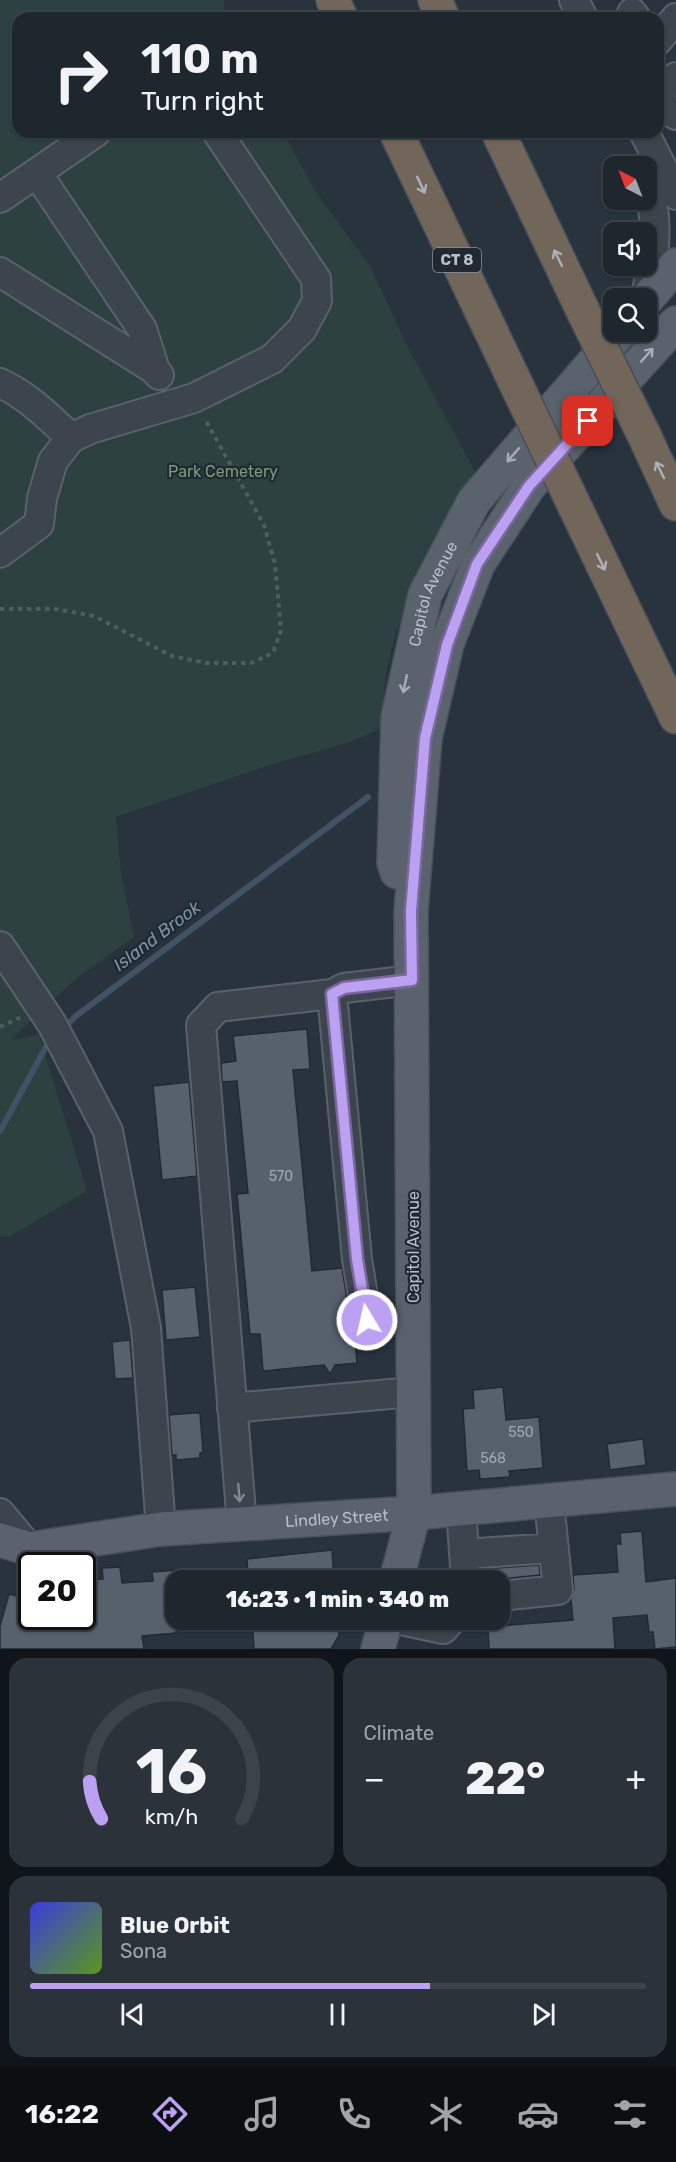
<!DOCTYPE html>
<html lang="en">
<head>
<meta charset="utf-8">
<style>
	body { margin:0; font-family:Rubik,sans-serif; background:#2b323a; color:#f1f3f6; height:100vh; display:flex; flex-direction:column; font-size:22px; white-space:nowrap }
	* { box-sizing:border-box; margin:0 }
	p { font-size:20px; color:#a1a5aa }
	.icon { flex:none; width:33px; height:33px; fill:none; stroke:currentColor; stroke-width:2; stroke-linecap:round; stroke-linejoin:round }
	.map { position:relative; height:1649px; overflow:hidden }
	.drawer { display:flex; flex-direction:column; gap:9px; padding:9px; background:#101519; flex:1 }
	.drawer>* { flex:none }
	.top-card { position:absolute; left:12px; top:12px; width:652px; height:126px; border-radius:18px; box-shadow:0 2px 4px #0004,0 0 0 2px #3c434a; background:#1e262e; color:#f1f3f6; overflow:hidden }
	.needle { width:39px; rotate:318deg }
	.tools { position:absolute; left:603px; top:156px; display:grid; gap:12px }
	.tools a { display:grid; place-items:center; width:54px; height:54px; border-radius:12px; background:#1e262e; box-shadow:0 2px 4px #0004,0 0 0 2px #3c434a; font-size:30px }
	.speed { position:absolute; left:18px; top:1552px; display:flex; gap:12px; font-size:30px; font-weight:700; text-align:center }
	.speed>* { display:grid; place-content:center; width:78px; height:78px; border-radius:50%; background:#1e262e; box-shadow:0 2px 4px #0004,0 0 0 2px #3c434a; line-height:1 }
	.speed .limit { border:3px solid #111; border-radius:9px; background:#fff; color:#111 }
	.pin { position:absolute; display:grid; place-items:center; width:51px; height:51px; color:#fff; margin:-26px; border-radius:12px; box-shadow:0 3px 9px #0006 }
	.me { position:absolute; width:66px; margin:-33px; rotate:351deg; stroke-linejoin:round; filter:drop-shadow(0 0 4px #0008) }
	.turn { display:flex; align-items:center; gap:21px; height:126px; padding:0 30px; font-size:27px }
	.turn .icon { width:78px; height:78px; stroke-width:2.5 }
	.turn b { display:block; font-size:42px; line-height:51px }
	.big { font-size:45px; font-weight:800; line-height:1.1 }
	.drawer .widget { flex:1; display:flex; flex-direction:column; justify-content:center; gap:9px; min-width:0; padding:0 21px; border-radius:18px; background:#2b323a }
	.drawer .dial { align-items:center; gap:0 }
	.dial svg { height:156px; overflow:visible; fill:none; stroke:#3c434a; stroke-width:7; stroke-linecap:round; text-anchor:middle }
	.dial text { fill:#f1f3f6; stroke:none }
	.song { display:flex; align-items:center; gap:18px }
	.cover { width:72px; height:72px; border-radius:9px; background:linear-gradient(135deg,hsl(240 70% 55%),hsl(90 70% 35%)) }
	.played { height:6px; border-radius:3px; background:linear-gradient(90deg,#bca0f2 65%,#3c434a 65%) }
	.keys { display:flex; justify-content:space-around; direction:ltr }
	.heat { display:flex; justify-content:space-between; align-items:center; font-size:33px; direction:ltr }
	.drawer .tiles { flex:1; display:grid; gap:9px; grid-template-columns:1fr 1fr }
	.widget:last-child { grid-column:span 2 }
	.trip { position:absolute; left:165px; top:1570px; width:345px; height:60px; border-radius:18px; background:#1e262e; box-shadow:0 2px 4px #0004,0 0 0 2px #3c434a; font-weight:800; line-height:60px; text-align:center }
	.dock { display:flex; height:96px; justify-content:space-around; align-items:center; background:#0c0f12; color:#a1a5aa }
	.dock .icon { width:42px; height:42px }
	.dock .active { color:#bca0f2 }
	.dock b { font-size:27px; color:#f1f3f6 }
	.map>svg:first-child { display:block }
	.green { fill:#2d4140 }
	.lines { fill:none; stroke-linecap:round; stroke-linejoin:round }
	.stream { stroke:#405264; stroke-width:6 }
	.building { fill:#56616c; stroke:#222b34; stroke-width:1.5 }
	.minor-casing { stroke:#59626b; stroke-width:32 }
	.major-casing { stroke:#485059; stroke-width:36 }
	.highway-casing { stroke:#464f58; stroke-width:36 }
	.path { stroke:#4c5e5f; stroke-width:4; stroke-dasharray:4.5 4.5; stroke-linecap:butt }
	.minor { stroke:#3c444d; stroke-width:28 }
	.major { stroke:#5a636d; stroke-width:33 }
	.highway { stroke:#72665a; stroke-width:33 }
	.highway-bridge-casing { stroke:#464f58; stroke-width:36; stroke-linecap:butt }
	.highway-bridge { stroke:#72665a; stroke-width:33 }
	.oneway { stroke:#aeb2b8 }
	.oneway2 { stroke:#a5adb6 }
	.oneway3 { stroke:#808891 }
	.route-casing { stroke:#7a689d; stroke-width:15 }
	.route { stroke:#bca0f2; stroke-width:10 }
	.labels { text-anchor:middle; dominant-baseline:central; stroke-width:4.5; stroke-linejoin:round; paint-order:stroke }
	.number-label { font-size:14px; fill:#a0a8b1 }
	.shield { fill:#202932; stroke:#8a929b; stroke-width:1.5 }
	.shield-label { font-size:15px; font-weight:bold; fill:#b8bfc8 }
	.park-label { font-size:16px; fill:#799b7e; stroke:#202932 }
	.street-label { font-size:16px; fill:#b8bfc8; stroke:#202932 }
	.water-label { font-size:18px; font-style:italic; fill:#7c93a7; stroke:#202932 }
</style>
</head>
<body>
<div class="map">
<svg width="676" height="1649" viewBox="0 0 676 1649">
	<rect width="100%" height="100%" fill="#28333d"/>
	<path class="green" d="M0,0H224V18H18V132H283L314,189L371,268L406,344L476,473L408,603L395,636L387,669L380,729L351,742L266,766L116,817L121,873L134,937L81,975L46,1005L11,1040L39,1035L87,1191L9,1237L0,1236Z"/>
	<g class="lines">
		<path class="stream" d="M63,1029L76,1016L368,797
			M0,1131L47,1045L51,1040"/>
	</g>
	<path class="building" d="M307,1029L310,1069L293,1070L312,1271L342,1268L351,1323L354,1330L357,1363L335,1365L330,1374L324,1365L263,1371L260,1334H250L237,1194L248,1193L237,1081L222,1082L221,1063L236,1061L233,1036Z
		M189,1082L197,1176L162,1180L153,1086Z
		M195,1287L200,1337L166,1340L162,1290Z
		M130,1340L133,1378L115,1379L112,1342Z
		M503,1387L506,1420L539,1417L543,1468L509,1471L510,1477L480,1479L479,1470L467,1471L463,1409L474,1408L473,1390Z
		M193,1413H200L203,1452L200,1453V1458L176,1460V1455H172L169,1415Z
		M643,1439L646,1465L610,1470L607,1444Z
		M642,1531L646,1582L676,1578V1647L655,1649L653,1632H649L647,1615L613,1618L615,1649H489L488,1627L573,1620L571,1599L574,1589L573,1575L618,1572L616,1544H621L620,1533Z
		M332,1550L334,1581H248L247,1559Z
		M539,1565L540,1575L482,1581V1569Z
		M120,1567L122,1583L153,1581L152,1572L176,1570V1633L142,1636L144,1649H0V1626L9,1594L32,1600V1617H82V1580L103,1579L102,1568Z
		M252,1620H338L339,1635L331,1649H254Z"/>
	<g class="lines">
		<defs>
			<path id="minor" d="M574,0L583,18
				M632,13L636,18
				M658,40L676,18
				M658,92L676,77
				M658,101L676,115
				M644,132L676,195
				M37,173L142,329L155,370
				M0,198L96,132
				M0,272L155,370L159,375
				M645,298C652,272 656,244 654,217C653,205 649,194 646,183
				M0,383C27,395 50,418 71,438
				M0,553L39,524L42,498L53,461L71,438L90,429L194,398L272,359L302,329L317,301L316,279L217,132
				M0,946L52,1024L108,1131L146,1328L161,1529
				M332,994L344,988L412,980
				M232,1408L413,1392
				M461,1509L466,1581
				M0,1513L30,1549
				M242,1524L201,1025L218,1007L332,994L357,1259L367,1320
				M464,1554L553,1548
				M500,1596L558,1590L549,1501
				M401,1620L443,1629L451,1620"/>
			<g id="major">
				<path d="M646,300L676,265"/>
				<path id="s1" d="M397,872L394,863L398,717L425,595L474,501L620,332"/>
				<path id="s2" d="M0,1540L30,1549L161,1529L414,1513L676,1489"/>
				<path d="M396,1581L414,1513L411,911L425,738L447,644L478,564L529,486L676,323"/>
				<path d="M378,1649L386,1620"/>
			</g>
			<path id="highway" d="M333,0L341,18
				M435,0L443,18
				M396,132L518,388
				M498,132L583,311
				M644,435L676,504
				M576,509L676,717"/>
		</defs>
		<use href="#minor" class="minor-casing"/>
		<use href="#major" class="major-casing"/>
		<use href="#highway" class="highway-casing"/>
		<path class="path" d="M0,609H56L94,616L172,656L206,663H251L273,653L281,630L275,564L264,525L205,419
			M0,1027L21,1017"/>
		<use href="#minor" class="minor"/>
		<use href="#major" class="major"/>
		<use href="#highway" class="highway"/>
		<defs>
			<path id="highway-bridge" d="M583,311L644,435
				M518,388L576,509"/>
		</defs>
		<use href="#highway-bridge" class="highway-bridge-casing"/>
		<use href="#highway-bridge" class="highway-bridge"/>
	</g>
	<defs><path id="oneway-shaft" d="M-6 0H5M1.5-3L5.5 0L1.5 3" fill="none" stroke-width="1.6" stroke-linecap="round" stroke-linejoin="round" transform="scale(1.5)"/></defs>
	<g class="oneway">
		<use href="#oneway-shaft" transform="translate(421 185) rotate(65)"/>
		<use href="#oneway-shaft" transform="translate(558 258) rotate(-116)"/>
		<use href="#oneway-shaft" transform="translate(660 470) rotate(-116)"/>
		<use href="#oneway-shaft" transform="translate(601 562) rotate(64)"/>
	</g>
	<g class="oneway2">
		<use href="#oneway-shaft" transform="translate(647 355) rotate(-48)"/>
		<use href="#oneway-shaft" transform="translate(513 455) rotate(131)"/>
		<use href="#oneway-shaft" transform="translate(405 684) rotate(102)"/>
	</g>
	<use class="oneway3" href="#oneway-shaft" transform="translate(239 1493) rotate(85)"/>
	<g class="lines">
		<defs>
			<path id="route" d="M367,1320L357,1259L332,994L344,988L412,980L411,911L425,738L447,645L477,564L529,486L588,421"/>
		</defs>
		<use href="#route" class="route-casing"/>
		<use href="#route" class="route"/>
	</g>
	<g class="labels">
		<g class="number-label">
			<text x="281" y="1176">570</text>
			<text x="521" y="1432">550</text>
			<text x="493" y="1458">568</text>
		</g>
		<rect class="shield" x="433" y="248" width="48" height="24" rx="4.5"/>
		<g class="shield-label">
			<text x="457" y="260">CT 8</text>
		</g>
		<g class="park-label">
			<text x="223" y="471">Park Cemetery</text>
		</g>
		<g class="street-label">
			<text stroke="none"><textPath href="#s1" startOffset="284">Capitol Avenue</textPath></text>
			<text transform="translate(413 1247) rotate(-90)">Capitol Avenue</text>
			<text stroke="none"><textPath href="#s2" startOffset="340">Lindley Street</textPath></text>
		</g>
		<g class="water-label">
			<text transform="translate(157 936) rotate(-37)">Island Brook</text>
		</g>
	</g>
</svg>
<div class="tools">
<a><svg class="needle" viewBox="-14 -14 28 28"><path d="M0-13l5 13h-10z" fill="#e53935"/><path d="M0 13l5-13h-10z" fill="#a1a5aa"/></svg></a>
<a><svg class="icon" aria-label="sound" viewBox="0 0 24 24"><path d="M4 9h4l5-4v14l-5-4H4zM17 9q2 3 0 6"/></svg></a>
<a><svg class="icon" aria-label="search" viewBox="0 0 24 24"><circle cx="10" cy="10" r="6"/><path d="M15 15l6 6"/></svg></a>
</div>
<div class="speed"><div class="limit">20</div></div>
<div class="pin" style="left:588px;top:421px;background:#d93025"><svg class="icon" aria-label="arrive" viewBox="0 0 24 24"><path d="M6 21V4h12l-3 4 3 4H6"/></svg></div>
<svg class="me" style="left:367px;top:1320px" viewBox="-20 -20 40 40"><circle r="17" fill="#bca0f2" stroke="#fff" stroke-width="3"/><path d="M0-11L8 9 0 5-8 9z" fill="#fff"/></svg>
<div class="trip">16:23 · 1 min · 340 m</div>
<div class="top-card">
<div class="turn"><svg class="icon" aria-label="right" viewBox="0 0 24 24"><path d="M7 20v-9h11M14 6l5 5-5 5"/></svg><div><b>110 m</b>Turn right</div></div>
</div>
</div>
<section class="drawer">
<div class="tiles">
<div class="widget dial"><svg viewBox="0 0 100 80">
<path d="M14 69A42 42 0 1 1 86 69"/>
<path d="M14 69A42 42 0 0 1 8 50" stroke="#bca0f2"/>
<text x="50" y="56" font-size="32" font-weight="700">16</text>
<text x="50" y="72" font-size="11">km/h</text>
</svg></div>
<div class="widget"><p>Climate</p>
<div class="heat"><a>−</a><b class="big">22°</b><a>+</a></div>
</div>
<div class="widget">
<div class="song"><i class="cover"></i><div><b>Blue Orbit</b><p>Sona</p></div></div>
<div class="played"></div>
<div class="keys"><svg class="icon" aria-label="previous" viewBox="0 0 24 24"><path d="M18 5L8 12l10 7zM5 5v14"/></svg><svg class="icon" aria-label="pause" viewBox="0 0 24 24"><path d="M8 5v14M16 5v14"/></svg><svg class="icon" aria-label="next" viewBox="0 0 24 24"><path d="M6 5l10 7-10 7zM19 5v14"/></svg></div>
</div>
</div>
</section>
<nav class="dock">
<b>16:22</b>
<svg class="icon active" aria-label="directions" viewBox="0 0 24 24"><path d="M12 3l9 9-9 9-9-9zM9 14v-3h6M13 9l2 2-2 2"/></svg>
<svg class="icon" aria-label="music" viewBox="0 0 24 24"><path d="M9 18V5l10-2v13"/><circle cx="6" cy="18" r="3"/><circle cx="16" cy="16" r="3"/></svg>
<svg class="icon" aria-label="phone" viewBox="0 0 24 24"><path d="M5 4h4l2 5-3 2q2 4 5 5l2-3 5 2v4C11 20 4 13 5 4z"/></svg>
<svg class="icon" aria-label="climate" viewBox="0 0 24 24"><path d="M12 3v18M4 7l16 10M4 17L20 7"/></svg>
<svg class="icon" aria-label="car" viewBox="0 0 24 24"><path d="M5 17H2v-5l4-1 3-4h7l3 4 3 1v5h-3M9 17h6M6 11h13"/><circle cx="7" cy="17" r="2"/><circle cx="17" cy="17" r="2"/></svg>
<svg class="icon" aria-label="filters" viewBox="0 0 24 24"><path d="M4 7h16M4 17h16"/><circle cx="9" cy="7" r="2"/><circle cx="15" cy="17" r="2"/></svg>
</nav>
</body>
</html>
